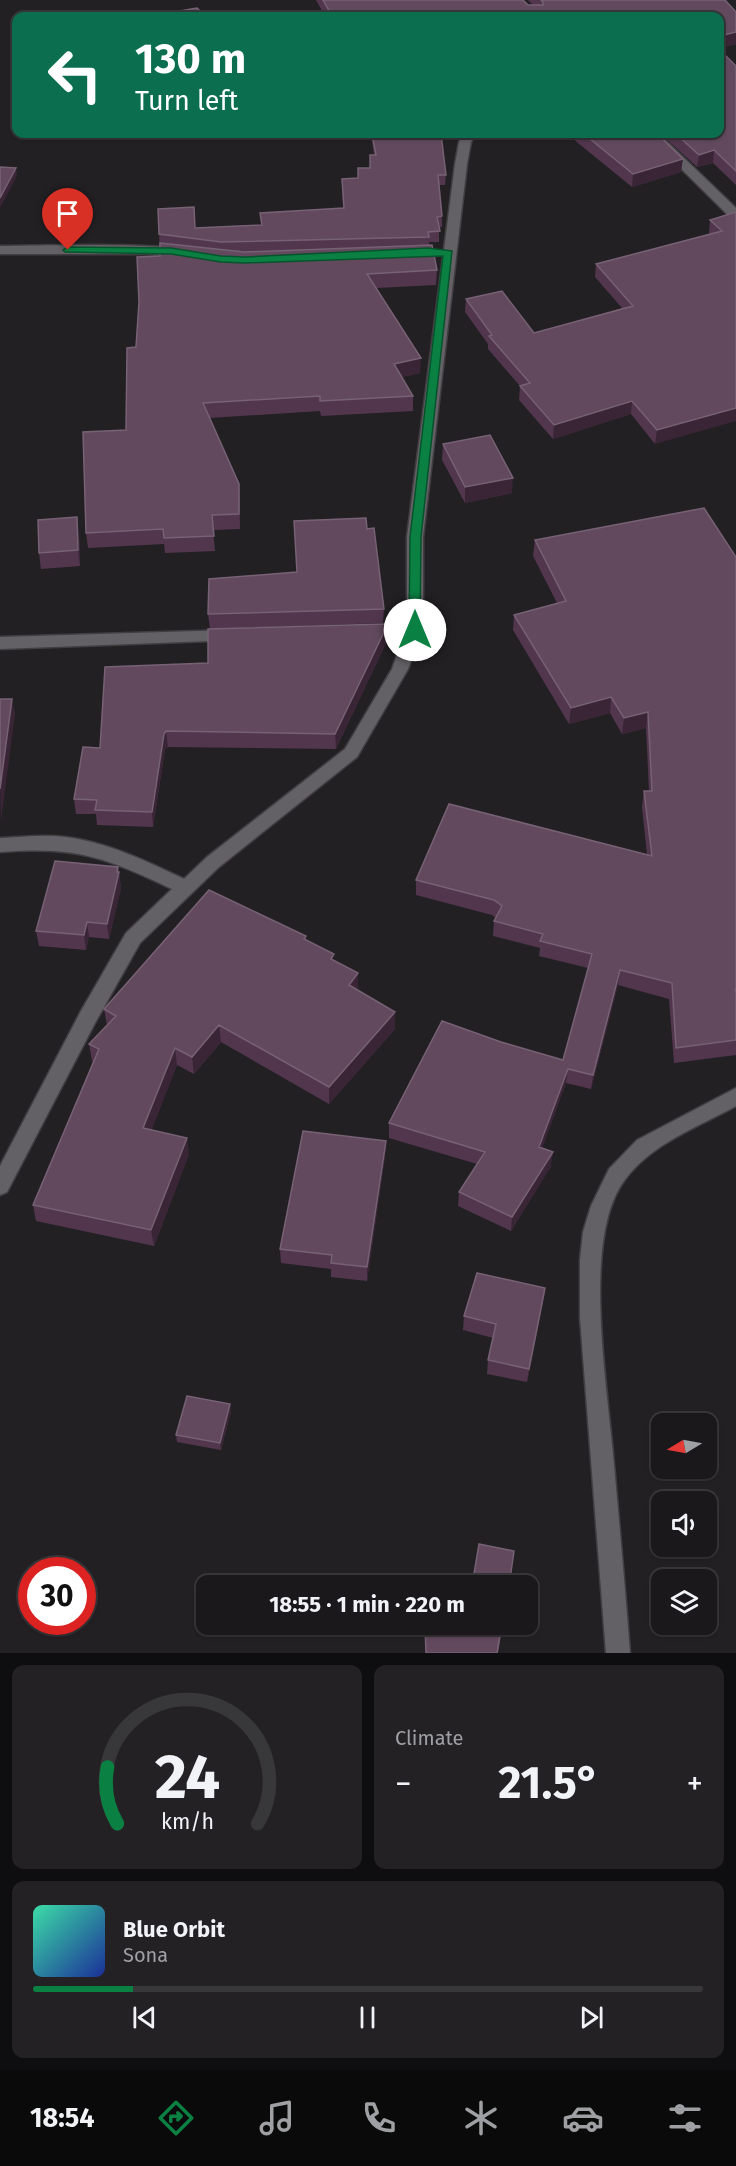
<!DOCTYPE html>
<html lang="en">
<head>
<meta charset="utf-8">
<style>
	body { margin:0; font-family:"Fira Sans",sans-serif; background:#232124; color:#f1f3f6; height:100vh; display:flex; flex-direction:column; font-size:22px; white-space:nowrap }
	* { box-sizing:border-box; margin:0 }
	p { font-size:20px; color:#9fa0a3 }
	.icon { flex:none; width:33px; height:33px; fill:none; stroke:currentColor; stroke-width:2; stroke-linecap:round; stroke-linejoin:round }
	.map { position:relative; height:1653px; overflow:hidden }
	.panel { display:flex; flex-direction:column; gap:12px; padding:12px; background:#0e0d0f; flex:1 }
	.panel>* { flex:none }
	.hud { position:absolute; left:12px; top:12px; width:712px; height:126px; border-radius:12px; box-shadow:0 2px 4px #0004,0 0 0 2px #38373a; background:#0b6e4f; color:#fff; overflow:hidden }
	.needle { width:39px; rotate:260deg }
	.controls { position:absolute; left:651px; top:1413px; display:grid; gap:12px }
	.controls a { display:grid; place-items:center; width:66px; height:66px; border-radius:12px; background:#1a181b; box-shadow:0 2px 4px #0004,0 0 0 2px #38373a; font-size:30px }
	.speed { position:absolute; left:18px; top:1557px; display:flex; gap:12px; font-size:30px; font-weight:700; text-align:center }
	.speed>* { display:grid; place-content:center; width:78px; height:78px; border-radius:50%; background:#1a181b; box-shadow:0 2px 4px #0004,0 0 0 2px #38373a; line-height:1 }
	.speed .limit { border:9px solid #d22; background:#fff; color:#111 }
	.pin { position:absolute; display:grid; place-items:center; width:51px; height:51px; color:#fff; margin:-62px -26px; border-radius:50% 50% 50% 0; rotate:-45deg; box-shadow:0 0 6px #0007 }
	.pin .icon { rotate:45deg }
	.me { position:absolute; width:66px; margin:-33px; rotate:0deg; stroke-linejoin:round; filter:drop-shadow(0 0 4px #0008) }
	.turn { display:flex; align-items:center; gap:21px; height:126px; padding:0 24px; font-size:27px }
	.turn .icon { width:78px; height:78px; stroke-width:2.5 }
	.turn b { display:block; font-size:42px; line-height:51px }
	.big { font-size:45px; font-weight:700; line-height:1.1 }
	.panel .widget { flex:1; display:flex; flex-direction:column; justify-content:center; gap:9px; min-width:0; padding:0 21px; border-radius:12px; background:#232124 }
	.panel .dial { align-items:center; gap:0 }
	.dial svg { height:156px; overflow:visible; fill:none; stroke:#38373a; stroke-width:7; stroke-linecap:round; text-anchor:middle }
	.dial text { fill:#f1f3f6; stroke:none }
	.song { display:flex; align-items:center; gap:18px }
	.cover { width:72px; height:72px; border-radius:9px; background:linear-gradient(135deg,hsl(160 70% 55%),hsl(230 70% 35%)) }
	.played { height:6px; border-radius:3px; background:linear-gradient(90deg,#0b8043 15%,#38373a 15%) }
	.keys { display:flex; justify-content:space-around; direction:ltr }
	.heat { display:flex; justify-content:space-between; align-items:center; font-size:33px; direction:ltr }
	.panel .tiles { flex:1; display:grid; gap:12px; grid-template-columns:1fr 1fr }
	.widget:last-child { grid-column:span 2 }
	.trip { position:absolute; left:196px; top:1575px; width:342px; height:60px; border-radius:12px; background:#1a181b; box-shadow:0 2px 4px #0004,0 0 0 2px #38373a; font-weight:700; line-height:60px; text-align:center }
	.menu { display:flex; height:96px; justify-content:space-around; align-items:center; background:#0a0a0b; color:#9fa0a3 }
	.menu .icon { width:42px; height:42px }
	.menu .selected { color:#0b8043 }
	.menu b { font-size:27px; color:#f1f3f6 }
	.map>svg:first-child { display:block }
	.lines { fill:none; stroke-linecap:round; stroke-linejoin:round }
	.minor-casing { stroke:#413e42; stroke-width:3 }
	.minor { fill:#646166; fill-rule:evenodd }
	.wall { fill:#52364e }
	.shaded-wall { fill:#392536 }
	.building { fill:#62495e; stroke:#776174; stroke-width:1.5 }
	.route { fill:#0b8043; stroke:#07532c; stroke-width:1.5 }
</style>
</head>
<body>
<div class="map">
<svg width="736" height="1653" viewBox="0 0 736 1653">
	<rect width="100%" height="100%" fill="#232024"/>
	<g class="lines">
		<defs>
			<path id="minor" d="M464,134H476L471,142L467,164L423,537V630L408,669L357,757L219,867L140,943L95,1023L7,1192L0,1195V1166L81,1011L126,933L172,889C105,857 76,846 0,852V838C22,837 44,834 65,837C107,842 146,861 184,879L207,857L345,749L392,669L404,636L363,638L357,636L355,632L357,628L363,626L407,625V537L455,164L459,142Z
				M646,134H659L736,208V219L731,218Z
				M0,246C27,246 179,241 191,253L184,257L150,254H0Z
				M231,630L237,632L239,636L237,640L0,649V637Z
				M736,1088V1106C698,1127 650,1144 624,1181C582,1238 607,1384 613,1454C619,1520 625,1587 630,1653H606L580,1318V1260L583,1232L591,1206L609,1169L637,1140Z"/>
		</defs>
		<use href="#minor" class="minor-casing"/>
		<use href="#minor" class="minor"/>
	</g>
	<path class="wall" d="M316,0H523L528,5H533L528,0H725L736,12V44L720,48V16H325Z
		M736,66V185L713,163L697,167L661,134H720Z
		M371,134H441L446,175L445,185H439L442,216V227H439V242H429V245L437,270L436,285L376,288L420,373L402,377L413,396V411L321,416L320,411L209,418L239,484L240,529L213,530L215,551L165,553L164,544L88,548L86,533L126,430L136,347L160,256L158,209L195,228L261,225L260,213L343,208L342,179L358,178L370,168V155H374Z
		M567,134H657L681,172L632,187Z
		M736,212L655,444L631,414L553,439L519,400L520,386L488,349V344L465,312L466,299L534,333L622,308L595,277L596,264L709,234V233L710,220Z
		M443,444L512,493L465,503L442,460Z
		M367,529L384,609L383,623L210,629L208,614L297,572Z
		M79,532L80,566L41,569L39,553Z
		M535,540L736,557V1055L674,1063L669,999L618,985L591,1089L566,1083L542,1148L551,1166L511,1231L458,1206L459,1192L477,1164L389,1138V1123L501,1042L563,1060L588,968L539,956L540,948L493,936L494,921L496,918L492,915L416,895V880L647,855L642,807L644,791H649L646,728L622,734L610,713L569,724L513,630L514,615L557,603L533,556Z
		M386,643L336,749L168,747L165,749L153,827L97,825L96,814H76L74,799L100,748L208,663Z
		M118,867L121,888L109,939L89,937L86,950L39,946L36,931Z
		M306,936V940L335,961L358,990L395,1029L329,1104L221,1042L194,1074L177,1065L151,1130L189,1154L154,1246L36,1221L33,1205L93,1062L92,1061L89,1044L107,1025L104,1009Z
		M386,1141L385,1156L367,1281L331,1277V1269L281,1263L280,1249Z
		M543,1302L527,1382L487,1374L488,1360L493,1338L463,1330L464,1316Z
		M231,1411L221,1450L177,1442L176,1435Z
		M425,1624H503L498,1653H425Z"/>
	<path class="shaded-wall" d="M736,32V44L720,48V36Z
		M714,150L713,163L697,167L699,155Z
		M683,159L681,172L632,187L633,174Z
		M16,168L17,176L0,208V198Z
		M421,358L420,373L394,379V364Z
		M632,401L631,414L553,439L554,425Z
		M736,408V421L655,444L657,430Z
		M513,478L512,493L465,503V487Z
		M77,517L79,532L80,566L78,550Z
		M386,628V643L336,749L335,734Z
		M611,697L610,713L569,724L571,708Z
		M12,699L15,714L1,821L0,789Z
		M648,712L646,728L622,734L624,718Z
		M166,731L168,747L165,749L153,827L152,812L164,734Z
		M118,867L121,888L109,939L107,924Z
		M87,922L89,937L86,950L84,935Z
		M620,970L618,985L591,1089L593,1075Z
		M358,973V990L349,985Z
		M395,1012V1029L329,1104V1087Z
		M219,1025L221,1042L194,1074L192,1057Z
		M175,1048L177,1065L146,1145L143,1128Z
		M568,1069L566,1083L537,1162L539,1147Z
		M187,1138L189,1154L154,1246L151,1230Z
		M386,1141L385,1156L367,1281V1267Z
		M553,1152L551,1166L511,1231L512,1217Z
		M545,1288L543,1302L527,1382L529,1369Z
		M230,1404L231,1411L221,1450L220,1443Z"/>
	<path class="building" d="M323,0H523L528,5H543V2L541,0H725L736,12V32L720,36V16H332Z
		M197,8L205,16H150Z
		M720,50L736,66V171L714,150L699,155L676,134H720Z
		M372,134H441L446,175H438L442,216L437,217L440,231L428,232L429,237L221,242L159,234L158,209L194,207L195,228L262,225L260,213L344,208L342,179L358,178V168H370V155H376Z
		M584,134H657L683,159L633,174Z
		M0,167L16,168L0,198Z
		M736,212V408L657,430L632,401L554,425L520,386L530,383L489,336L492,335L466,299L502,291L534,333L633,306L596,264L722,231L710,220Z
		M160,243L244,252L432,245L437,270L367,274L421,358L394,364L413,396L320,401V396L203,403L239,484V514L212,515L214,536L164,538L163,529L86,533L83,432L126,430L127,348L136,347L139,302L137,257L160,256Z
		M490,435L513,478L465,487L443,444Z
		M704,508L736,557V989H735L736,993V1040L676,1048L672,983L620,970L593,1075L568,1069L539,1147L553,1152L512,1217L459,1192L485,1152L389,1123L442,1021L501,1042L563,1060L592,954L540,941L543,934L494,921L502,906L494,900L416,880L449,804L652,856L644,791H652L648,712L624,718L611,697L571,708L514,615L566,601L535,540Z
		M77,517L78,550L39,553L38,520Z
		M366,518L367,529L374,528L384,609L208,614L209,579L297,572L294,521Z
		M385,624L386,628L335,734L166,731L164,734L152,812L95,810L97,800L74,799L83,747L100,748L105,667L208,663V629Z
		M0,699H12L0,789Z
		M55,861L118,867L117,872H119L107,924L87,922L84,935L36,931Z
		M209,890L306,936L304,939L334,954L331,959L358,973L349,985L395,1012L329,1087L219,1025L192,1057L175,1048L143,1128L187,1138L151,1230L33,1205L99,1049L89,1044L116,1016L104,1009Z
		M303,1131L386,1141L367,1267L331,1263L332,1255L280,1249Z
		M477,1273L545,1288L529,1369L488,1360L496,1324L464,1316Z
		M187,1396L230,1404L220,1443L176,1435Z
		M479,1544L514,1551L509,1586H472Z
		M425,1624H502L497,1653H426Z"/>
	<path class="route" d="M68,247L171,248L221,256L245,257L428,248L452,251L421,537L420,633H411L409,630L410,537L443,256L245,263L221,262L171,254L65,252L63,250Z"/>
</svg>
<div class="controls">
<a><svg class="needle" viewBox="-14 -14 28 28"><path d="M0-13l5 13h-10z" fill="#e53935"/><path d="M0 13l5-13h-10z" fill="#9fa0a3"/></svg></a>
<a><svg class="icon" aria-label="sound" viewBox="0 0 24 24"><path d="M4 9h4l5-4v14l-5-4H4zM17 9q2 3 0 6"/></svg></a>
<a><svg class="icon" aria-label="layers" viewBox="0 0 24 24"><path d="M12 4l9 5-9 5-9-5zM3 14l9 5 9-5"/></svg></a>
</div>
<div class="speed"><div class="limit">30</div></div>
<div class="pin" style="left:68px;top:250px;background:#d93025"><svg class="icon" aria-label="arrive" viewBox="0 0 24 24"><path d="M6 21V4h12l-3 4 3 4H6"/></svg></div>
<svg class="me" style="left:415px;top:630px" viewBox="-20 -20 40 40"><circle r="19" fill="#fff"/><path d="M0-13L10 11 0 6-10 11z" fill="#0b8043"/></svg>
<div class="trip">18:55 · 1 min · 220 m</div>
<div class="hud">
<div class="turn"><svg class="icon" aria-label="left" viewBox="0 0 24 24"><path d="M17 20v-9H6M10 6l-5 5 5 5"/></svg><div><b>130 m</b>Turn left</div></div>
</div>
</div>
<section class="panel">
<div class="tiles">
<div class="widget dial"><svg viewBox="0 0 100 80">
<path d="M14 69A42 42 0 1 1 86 69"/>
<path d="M14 69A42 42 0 0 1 9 40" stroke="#0b8043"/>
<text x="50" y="56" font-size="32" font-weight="700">24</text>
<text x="50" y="72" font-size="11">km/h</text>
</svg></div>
<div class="widget"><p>Climate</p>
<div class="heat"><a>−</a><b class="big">21.5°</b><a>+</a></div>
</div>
<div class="widget">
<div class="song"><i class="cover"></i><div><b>Blue Orbit</b><p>Sona</p></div></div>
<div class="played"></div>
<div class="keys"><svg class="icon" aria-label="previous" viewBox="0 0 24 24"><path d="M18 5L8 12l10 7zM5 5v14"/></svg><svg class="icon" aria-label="pause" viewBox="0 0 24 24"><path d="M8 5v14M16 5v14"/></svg><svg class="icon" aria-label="next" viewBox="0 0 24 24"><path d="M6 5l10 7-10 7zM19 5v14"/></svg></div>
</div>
</div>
</section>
<nav class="menu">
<b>18:54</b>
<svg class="icon selected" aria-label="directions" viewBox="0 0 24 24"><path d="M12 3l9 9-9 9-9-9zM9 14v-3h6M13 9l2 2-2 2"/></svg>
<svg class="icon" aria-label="music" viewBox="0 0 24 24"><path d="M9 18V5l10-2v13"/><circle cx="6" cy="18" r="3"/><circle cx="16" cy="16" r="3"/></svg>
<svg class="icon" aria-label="phone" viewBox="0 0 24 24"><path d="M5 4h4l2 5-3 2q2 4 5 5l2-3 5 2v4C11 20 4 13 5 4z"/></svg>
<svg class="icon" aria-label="climate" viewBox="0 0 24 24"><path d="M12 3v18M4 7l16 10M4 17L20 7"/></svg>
<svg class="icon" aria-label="car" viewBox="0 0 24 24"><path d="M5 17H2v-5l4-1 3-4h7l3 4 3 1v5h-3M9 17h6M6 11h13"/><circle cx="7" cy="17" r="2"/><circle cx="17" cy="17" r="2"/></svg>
<svg class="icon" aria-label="filters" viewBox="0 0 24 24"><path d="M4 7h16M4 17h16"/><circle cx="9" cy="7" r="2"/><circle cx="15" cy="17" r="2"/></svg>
</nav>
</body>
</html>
